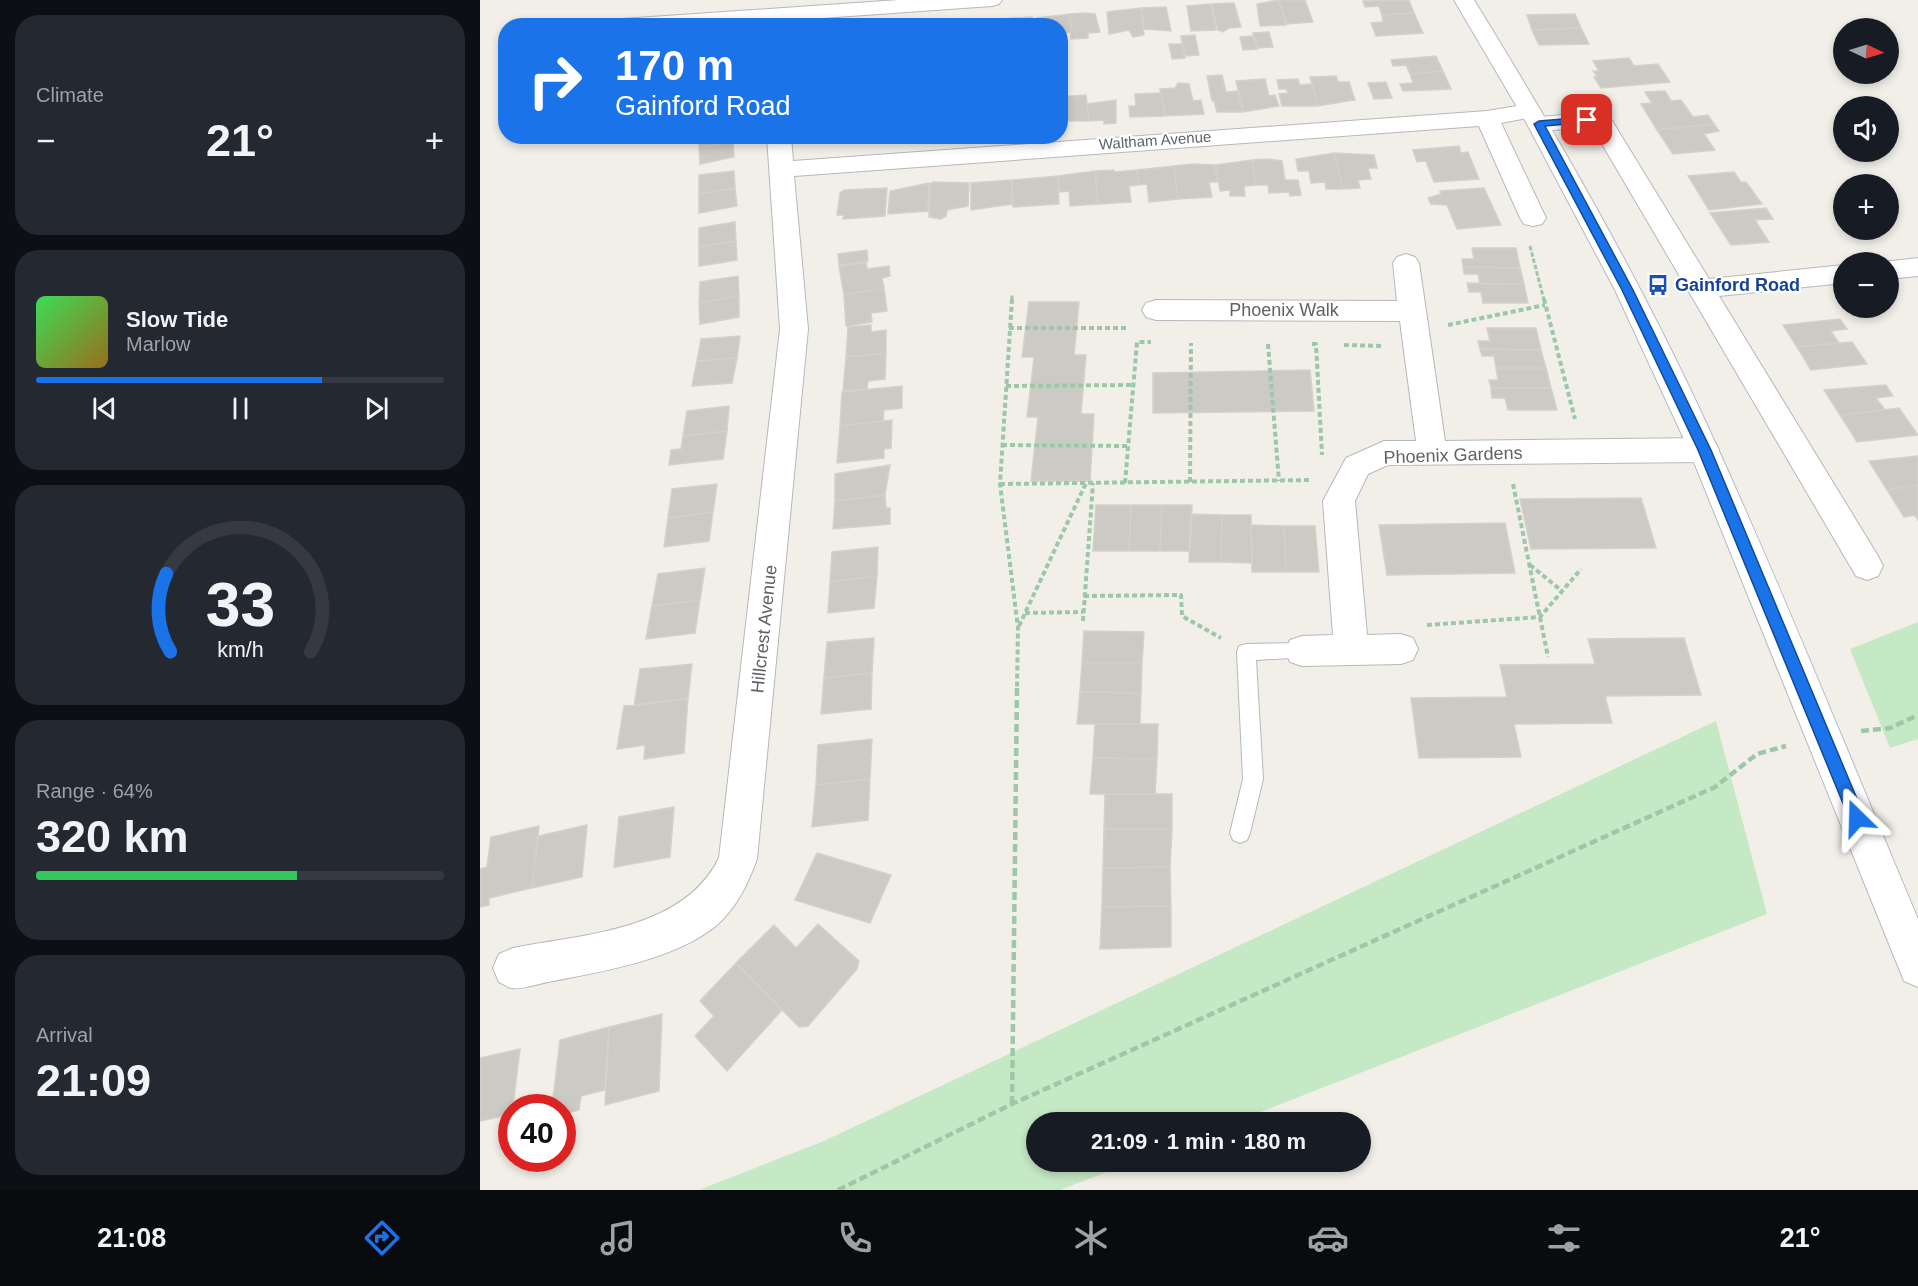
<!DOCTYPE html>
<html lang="en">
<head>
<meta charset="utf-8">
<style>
	body { margin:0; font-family:Helvetica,sans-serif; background:#242831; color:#f1f3f6; height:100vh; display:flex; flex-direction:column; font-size:22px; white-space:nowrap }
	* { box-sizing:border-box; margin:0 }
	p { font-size:20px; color:#9ea1a6 }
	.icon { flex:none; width:33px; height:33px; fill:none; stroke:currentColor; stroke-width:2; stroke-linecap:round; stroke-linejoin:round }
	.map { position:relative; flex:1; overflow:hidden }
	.details { display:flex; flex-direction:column; gap:15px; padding:15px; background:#0d0f14; width:480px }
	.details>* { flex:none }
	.top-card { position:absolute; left:18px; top:18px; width:570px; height:126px; border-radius:24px; box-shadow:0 3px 9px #0003; background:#1a73e8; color:#fff; overflow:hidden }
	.needle { width:39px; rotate:94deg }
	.fabs { position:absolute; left:1353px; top:18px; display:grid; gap:12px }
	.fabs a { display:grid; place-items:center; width:66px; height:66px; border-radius:50%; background:#171b24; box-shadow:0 3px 9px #0003; font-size:30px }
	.speed { position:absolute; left:18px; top:1094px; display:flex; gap:12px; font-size:30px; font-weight:700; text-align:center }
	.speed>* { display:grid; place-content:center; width:78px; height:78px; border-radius:50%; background:#171b24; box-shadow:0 3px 9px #0003; line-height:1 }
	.speed .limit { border:9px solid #d22; background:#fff; color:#111 }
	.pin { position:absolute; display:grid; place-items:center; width:51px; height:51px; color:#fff; margin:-26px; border-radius:12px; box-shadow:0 3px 9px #0006 }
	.me { position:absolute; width:66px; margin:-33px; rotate:338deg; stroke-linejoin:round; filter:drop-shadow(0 0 4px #0008) }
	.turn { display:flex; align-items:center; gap:21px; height:126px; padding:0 18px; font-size:27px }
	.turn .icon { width:78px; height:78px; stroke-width:2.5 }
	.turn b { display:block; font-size:42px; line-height:51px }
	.big { font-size:45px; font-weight:800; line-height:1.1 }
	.details .tile { flex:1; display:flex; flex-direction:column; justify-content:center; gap:9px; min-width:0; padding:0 21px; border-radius:24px; background:#242831 }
	.details .dial { align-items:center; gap:0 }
	.dial svg { height:156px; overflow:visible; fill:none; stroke:#363941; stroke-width:7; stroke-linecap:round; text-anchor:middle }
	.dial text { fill:#f1f3f6; stroke:none }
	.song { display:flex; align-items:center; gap:18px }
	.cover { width:72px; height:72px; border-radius:9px; background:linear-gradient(135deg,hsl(130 70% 55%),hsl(40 70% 35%)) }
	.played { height:6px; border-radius:3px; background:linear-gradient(90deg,#1a73e8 70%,#363941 70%) }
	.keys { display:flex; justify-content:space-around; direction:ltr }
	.heat { display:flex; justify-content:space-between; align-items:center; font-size:33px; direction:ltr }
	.charge { height:9px; border-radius:4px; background:linear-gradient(90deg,#34c759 64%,#363941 0) }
	.trip { position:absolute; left:546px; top:1112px; width:345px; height:60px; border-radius:30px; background:#171b24; box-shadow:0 3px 9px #0003; font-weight:800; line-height:60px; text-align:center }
	.tab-bar { display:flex; height:96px; justify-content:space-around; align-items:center; background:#090b0e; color:#9ea1a6 }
	.tab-bar .icon { width:42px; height:42px }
	.tab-bar .on { color:#1a73e8 }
	.tab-bar b { font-size:27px; color:#f1f3f6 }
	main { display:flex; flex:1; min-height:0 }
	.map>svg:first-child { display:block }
	.green { fill:#c5e8c5 }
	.building { fill:#cccac5; stroke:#d6d1c6; stroke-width:1.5 }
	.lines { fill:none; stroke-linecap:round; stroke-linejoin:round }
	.lane-casing { stroke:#b5b8bc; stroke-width:2 }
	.street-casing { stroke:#b5b8bc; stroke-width:2 }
	.secondary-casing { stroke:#b6babf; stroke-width:2 }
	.path-far2 { stroke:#9cc7a9; stroke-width:3; stroke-dasharray:4.5 2; stroke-linecap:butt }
	.path-far1 { stroke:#9cc7a9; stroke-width:4; stroke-dasharray:5 3; stroke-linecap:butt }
	.path { stroke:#9cc7a9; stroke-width:4.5; stroke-dasharray:8 4; stroke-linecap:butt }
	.lane { fill:#fff; fill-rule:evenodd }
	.street { fill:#fff; fill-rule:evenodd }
	.secondary { fill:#fff; fill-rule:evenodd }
	.route { fill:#1a73e8; stroke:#114b97; stroke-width:1.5 }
	.labels { text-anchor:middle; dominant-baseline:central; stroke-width:4.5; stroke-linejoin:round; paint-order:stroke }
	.far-street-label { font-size:15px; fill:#5f6368; stroke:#fff }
	.transit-label { font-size:18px; font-weight:bold; fill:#164399; stroke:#fff; text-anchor:start }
	.street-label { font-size:18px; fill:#5f6368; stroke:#fff }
</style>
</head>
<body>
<main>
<section class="details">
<div class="tile"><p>Climate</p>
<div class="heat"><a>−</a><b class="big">21°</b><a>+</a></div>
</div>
<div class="tile">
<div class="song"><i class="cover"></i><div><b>Slow Tide</b><p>Marlow</p></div></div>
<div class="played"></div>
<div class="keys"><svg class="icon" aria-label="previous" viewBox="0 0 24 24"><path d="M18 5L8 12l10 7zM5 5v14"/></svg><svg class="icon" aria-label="pause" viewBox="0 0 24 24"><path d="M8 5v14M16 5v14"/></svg><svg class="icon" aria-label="next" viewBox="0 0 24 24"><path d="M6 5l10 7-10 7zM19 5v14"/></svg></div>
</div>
<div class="tile dial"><svg viewBox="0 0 100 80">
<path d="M14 69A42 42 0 1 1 86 69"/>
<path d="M14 69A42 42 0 0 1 12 29" stroke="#1a73e8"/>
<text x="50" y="56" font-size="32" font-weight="700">33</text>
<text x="50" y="72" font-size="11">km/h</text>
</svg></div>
<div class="tile"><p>Range · 64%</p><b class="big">320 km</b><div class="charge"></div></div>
<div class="tile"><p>Arrival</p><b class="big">21:09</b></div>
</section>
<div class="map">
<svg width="1438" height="1190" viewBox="0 0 1438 1190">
	<rect width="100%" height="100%" fill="#f1efe8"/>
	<path class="green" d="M1438,622V739L1410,748L1370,649Z
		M1236,721L1287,914L755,1122H556V1161H655L580,1190H219L344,1141Z"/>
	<path class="building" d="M799,0H825L833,22L806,24Z
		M799,0L806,25L780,26L777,4Z
		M929,0L934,13L902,15L899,6L885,7L883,1Z
		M754,3L761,27L749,28L743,32L738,30L731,4Z
		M731,4L736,30L711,31L707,6Z
		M686,7L691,31L664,29L661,8Z
		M661,8L664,35L653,37L649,30L629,34L627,12Z
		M606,13L615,14L620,32L608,33V38L591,39L590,14Z
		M934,13L943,33L896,36L891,23L903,22L902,15Z
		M590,14L591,32L580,33V26H557V18Z
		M1095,14L1101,28L1052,30L1047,15Z
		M552,17V26H520V19Z
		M520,19V26H494V21Z
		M1101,28L1109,44L1059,45L1052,30Z
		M789,32L793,47L778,48L773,33Z
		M715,35L719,55L705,56L701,36Z
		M773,36L777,49L763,50L760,37Z
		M689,44H702L705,58L692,59Z
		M956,56L963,71L930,74L926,65L913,66L911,60Z
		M1149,58L1154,66L1178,64L1190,82L1121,88L1114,77L1117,76L1113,71H1119L1113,61Z
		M963,71L971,89L923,91L920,84L933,83L930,74Z
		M742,75L746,92L758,91L763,112H737L734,101H732L727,76Z
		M856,76L858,82H869L875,100L838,106L830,77Z
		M785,79L789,96L795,95L799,106L763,112L756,81Z
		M818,79L820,85L832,84L838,106H802L799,94L808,93L807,89H799L797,80Z
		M906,82L912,98L894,99L888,83Z
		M698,83L709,84L713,101L721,100L724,114L685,116L680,89L695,88Z
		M1185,91L1191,101L1201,100L1213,117L1228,115L1234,124L1177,130L1161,104L1172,103L1165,92Z
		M681,93L685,116L650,117L649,106H656L655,94Z
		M606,95L609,121H580V97Z
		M636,100V123L624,124V120L609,121L607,104Z
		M1234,124L1239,131L1224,134L1235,150L1193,154L1177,130Z
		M219,136H253V142L219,147Z
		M332,136H372L331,140Z
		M253,142L254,157L220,164L219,147Z
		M979,146L981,153L988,152L999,179L954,182L946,161L937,162L933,150Z
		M854,153L863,189H846L845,182L831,183L829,171H818L816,159Z
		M854,153L894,155L897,168H888L891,179L878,180L880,188L863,189Z
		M789,159L802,161L805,180H818L821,195L810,196L809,192L789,193L788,185H776L772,160Z
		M772,160L776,185L764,186L765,196H750V190L740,191L736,165Z
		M713,164L735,165L738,182H729L732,197L698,199L694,166Z
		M694,166L698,199L669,202L667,184L659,185L657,170Z
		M634,170L635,172L657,170L659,185L649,186L651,202L618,204L615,171Z
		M254,171L255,188L219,194V175Z
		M615,171L618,204L590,206L589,191L579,192L578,176Z
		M1254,172L1261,182H1266L1282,204L1229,210L1208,176Z
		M578,176L579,204L533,207L532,180Z
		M532,180V204L491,210V183Z
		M453,182L489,183L488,206L467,210L466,216L461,219L449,217L450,184Z
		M449,183L448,211L408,214L410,191Z
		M255,188L257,206L219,213V194Z
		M407,188L405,216L363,219L364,215H357L360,193L364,190Z
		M1004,188L1021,225L977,229L967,205L951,204L948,198L961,194L960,191Z
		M1286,208L1293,219L1275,220L1289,242L1251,245L1230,213Z
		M255,222L256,241L219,247V228Z
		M256,241L257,260L219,266V247Z
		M992,248H1036L1040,268L983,267L982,259H994Z
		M387,250L388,261L359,265L358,254Z
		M386,262L387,269L409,266L410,276L402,278L404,288L364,295L359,266Z
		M983,267L1040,268L1044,284H1000L998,274H984Z
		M258,276L259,296L219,303L220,282Z
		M987,283L1044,284L1048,303H1003L1001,292H989Z
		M404,288L407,311L391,313L392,322L366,326L364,295Z
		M259,296V317L220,324L219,303Z
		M549,302H599L594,355H606L601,414H614L610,481H551L558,417H547L554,357H542Z
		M1360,319L1367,329L1351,331L1359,343L1317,347L1303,325Z
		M391,325V332L406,330V353L366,357L368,327Z
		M1007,328H1056L1061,350L1000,349L998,341H1010Z
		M260,336L257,358L217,361L221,339Z
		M1372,342L1387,364L1331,370L1317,347Z
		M1000,349L1061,350L1066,368H1016L1014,356H1002Z
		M406,353L405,379L388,381L387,389L363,391L366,357Z
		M257,358L252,383L212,386L217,361Z
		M1016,368H1066L1071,388H1011L1009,380H1018Z
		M830,370L834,411L673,413V373Z
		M1406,385L1413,396L1396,398L1405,410L1360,415L1344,390Z
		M422,386V408L404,410L403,421L360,426L362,392Z
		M1011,388H1071L1077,410H1028L1025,398H1012Z
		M249,406L247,431L203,436L207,411Z
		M1419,408L1438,435L1377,442L1360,415Z
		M412,420L411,448L404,449V458L357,463L360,426Z
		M247,431L243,459L189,465L191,450L201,449L203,436Z
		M1438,456V485L1407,490L1389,461Z
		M410,465L405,495L355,501V474Z
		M237,484L233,512L188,518L192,489Z
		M1438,485V520L1435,515L1424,517L1407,490Z
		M405,495L406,508H410V524L353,529L355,501Z
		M1161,498L1176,548L1051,549L1040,499Z
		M616,505H651L649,551H613Z
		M651,505H682L680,551H649Z
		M682,505H712L710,551H680Z
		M233,512L229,541L184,547L188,518Z
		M711,514L742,515L741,562H709Z
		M742,515H771L772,563L741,562Z
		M1025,523L1035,573L907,575L899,525Z
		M771,525L804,526L806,572H772Z
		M804,526H835L839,572H806Z
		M398,547L397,576L350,582L352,552Z
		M225,568L220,600L172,606L178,574Z
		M397,576L394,608L348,613L350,582Z
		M220,600L215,633L166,639L172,606Z
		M604,631L664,632L662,663H602Z
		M394,638L392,673L344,678L347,642Z
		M1204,638L1221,695L1125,696L1132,723L1034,724L1041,757L939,758L931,698L1027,697L1020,665L1115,664L1108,639Z
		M602,663H662L661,693L600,692Z
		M212,664L208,698L154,706L160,669Z
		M392,673L391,709L341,714L344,678Z
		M600,692L661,693L660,724H597Z
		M208,698L204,753L164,759L165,745L137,749L144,706Z
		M615,724H678L677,759L613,758Z
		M392,739L390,779L336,785L338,745Z
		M613,758L677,759L675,794H610Z
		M390,779L388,820L332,827L336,785Z
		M625,794H692V829H624Z
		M194,807L190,857L134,867L139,817Z
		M107,825L102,877L52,888L58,836Z
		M59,826L52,888L9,898V905L0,907V869L7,867L11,837Z
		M624,829H692L690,867L623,868Z
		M337,853L411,875L390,923L315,900Z
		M690,867L691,906L622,907L623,868Z
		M691,906V947L620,949L622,907Z
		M338,924L379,961L377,969L328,1026L319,1027L256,963L294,925L316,948Z
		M256,963L302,1010L247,1071L215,1036L234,1016L220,1001Z
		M182,1014L179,1091L125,1105L129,1027Z
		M129,1027L125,1090L101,1096L99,1110L82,1115V1107H72L80,1040Z
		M40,1049L32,1114L0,1121V1058Z"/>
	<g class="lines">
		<defs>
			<path id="lane" d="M822,643L829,645L831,651L829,657L776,660L783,779L770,833L767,840L760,843L753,840L750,833L763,779L757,652L759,646L766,644Z"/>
			<path id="street" d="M419,0H522L519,4L512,6L229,26H117L119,21L127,20Z
				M1049,104L1057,106L1061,111L1057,116L1021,123L1066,218L1062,224L1053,226L1044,224L1040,218L999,126L314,176L328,329L277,859C268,884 257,907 237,925C195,960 120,972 68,982C57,984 41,990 31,988C27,987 23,984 19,982L13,968L19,954L33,948C103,934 203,931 239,858L300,329L287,136H311L313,161L1007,111Z
				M1119,112L1127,114L1131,119L1229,279L1364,265V283L1239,296L1398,556L1403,566L1398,576L1387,580L1376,576L1112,127L1059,131L1051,129L1047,124L1051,119L1059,117Z
				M926,254L935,257L939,263L965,441L1224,438L1235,442L1239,450L1235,458L1224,462L908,465L888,474L875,501L887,635L921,634L933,638L938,649L933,660L921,664L822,666L810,662L805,651L810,640L822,636L853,635L843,501L866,458L904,441H936L920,321L676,320L666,317L662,310L666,303L676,300L917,301L913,263L917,257Z
				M1438,258V276L1408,279V262H1403Z"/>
			<path id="secondary" d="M974,0H994C1084,146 1169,295 1239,451C1309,605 1372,763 1438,919V987L1424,981L1209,450L1135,290L1047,124Z"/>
		</defs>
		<use href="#lane" class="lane-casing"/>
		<use href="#street" class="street-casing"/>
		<use href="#secondary" class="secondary-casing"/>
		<path class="path-far2" d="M1050,246L1064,300
			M532,300V295"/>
		<path class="path-far1" d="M532,299L520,484L538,628L537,688
			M1064,299L1095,419
			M968,325L1065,305
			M529,328H649
			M788,344L799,481
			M832,344H836L842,455
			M864,345L904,346
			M526,386L654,385
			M522,445L649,446
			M710,482L711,343
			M645,483L657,342H671
			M520,484L832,480
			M1033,484L1068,657
			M1050,565L1082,591
			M604,596L701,595L702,616L741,638
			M545,613L603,612
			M603,621L613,483
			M947,625L1060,617L1101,569
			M539,626L606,483"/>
		<path class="path" d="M1381,731L1410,728L1438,715
			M532,1104L537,687
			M358,1190L532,1104L1235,787L1277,754L1306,746"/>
		<use href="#lane" class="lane"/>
		<use href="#street" class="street"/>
		<use href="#secondary" class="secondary"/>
	</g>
	<path class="route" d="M1107,117L1112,120L1110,122L1065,126L1153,290L1231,450L1385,818L1383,823L1377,825L1372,823L1369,818L1218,450L1142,290L1054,124L1059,121Z"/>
	<defs>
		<symbol id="bus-bare" viewBox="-9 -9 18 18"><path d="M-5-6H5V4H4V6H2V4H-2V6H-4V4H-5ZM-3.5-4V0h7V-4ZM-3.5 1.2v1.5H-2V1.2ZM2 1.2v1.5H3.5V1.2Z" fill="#1a4fb4" stroke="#fff" stroke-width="2.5" paint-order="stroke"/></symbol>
	</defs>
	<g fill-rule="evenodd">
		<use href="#bus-bare" x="1163" y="270" width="30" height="30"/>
	</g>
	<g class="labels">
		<g class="far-street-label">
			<text transform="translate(675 140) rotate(-4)">Waltham Avenue</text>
		</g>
		<g class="transit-label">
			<text x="1195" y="285">Gainford Road</text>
		</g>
		<g class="street-label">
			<text x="804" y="310">Phoenix Walk</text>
			<text transform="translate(973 455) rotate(-2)">Phoenix Gardens</text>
			<text transform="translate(284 629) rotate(-84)">Hillcrest Avenue</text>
		</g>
	</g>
</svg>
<div class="fabs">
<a><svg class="needle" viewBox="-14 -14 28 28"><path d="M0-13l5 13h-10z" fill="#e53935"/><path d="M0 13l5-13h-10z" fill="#9ea1a6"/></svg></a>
<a><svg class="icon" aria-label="sound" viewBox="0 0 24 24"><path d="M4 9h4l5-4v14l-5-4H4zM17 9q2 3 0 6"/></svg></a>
<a>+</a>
<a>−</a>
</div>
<div class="speed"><div class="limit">40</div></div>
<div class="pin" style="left:1107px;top:120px;background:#d93025"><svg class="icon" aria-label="arrive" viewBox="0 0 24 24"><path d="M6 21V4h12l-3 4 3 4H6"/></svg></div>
<svg class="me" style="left:1377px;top:818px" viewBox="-20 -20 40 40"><path d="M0-17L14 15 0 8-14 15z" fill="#1a73e8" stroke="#fff" stroke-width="4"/></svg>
<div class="trip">21:09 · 1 min · 180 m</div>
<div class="top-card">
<div class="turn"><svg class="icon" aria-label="right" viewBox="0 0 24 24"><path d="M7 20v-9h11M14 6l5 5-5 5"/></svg><div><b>170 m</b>Gainford Road</div></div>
</div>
</div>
</main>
<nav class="tab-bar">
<b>21:08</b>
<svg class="icon on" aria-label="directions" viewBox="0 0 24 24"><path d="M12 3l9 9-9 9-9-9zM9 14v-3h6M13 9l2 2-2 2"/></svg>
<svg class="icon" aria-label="music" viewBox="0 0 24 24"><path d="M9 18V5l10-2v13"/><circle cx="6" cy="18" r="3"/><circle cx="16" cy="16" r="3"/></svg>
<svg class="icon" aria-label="phone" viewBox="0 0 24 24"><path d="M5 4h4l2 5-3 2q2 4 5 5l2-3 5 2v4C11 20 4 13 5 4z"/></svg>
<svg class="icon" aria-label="climate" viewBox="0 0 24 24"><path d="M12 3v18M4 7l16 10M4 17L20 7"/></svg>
<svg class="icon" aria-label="car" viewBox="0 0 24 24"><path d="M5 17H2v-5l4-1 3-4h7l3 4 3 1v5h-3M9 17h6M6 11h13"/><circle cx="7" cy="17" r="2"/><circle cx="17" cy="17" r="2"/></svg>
<svg class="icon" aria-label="filters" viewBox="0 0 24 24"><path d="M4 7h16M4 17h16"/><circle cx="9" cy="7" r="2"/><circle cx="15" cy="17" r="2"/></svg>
<b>21°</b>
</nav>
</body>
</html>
